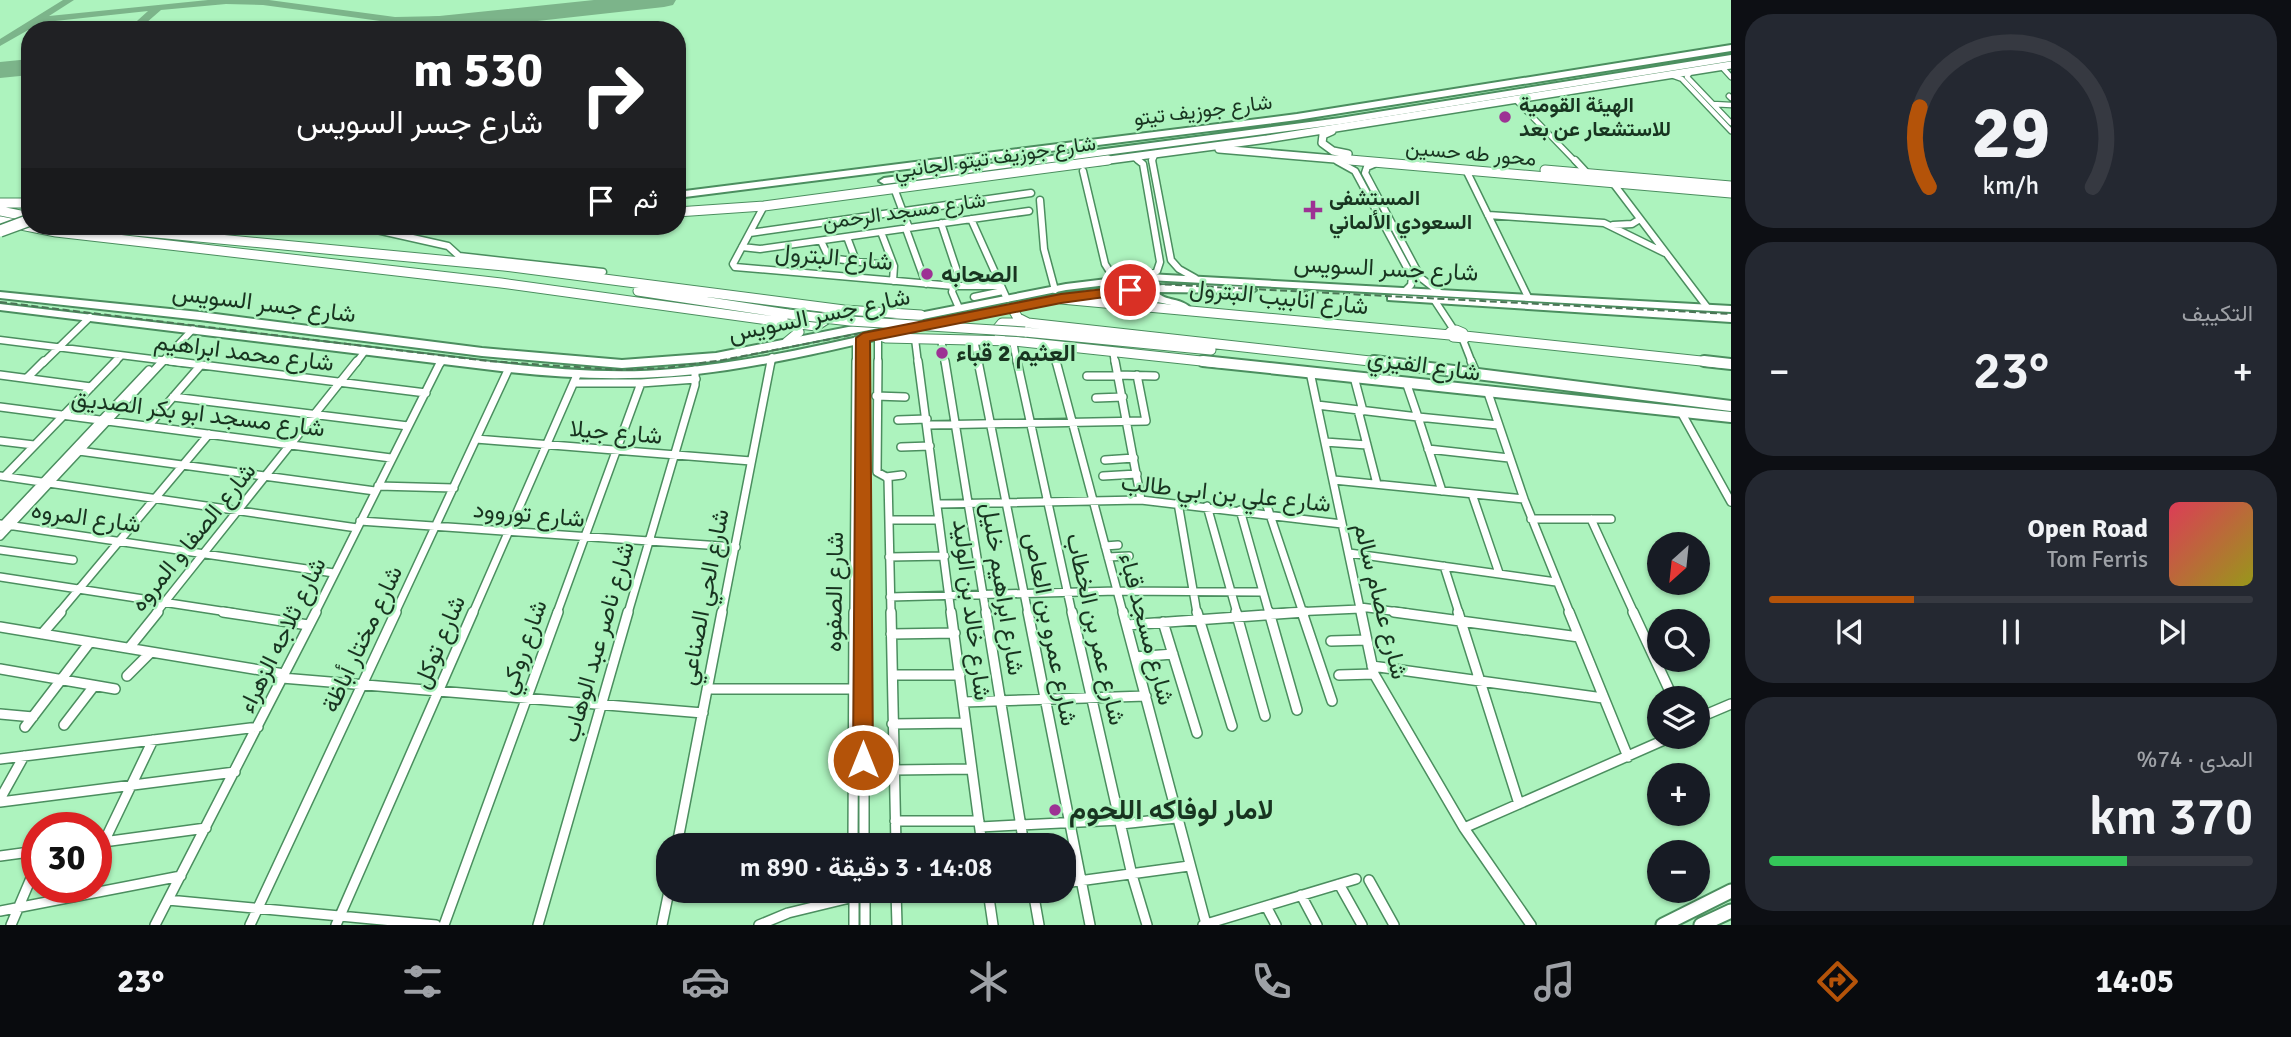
<!DOCTYPE html>
<html lang="ar">
<head>
<meta charset="utf-8">
<style>
	body { margin:0; font-family:Signika,Vazirmatn,sans-serif; background:#242831; color:#f1f3f6; direction:rtl; height:100vh; display:flex; flex-direction:column; font-size:26px; white-space:nowrap }
	* { box-sizing:border-box; margin:0 }
	p { font-size:23px; color:#9ea1a6 }
	.icon { flex:none; width:38px; height:38px; fill:none; stroke:currentColor; stroke-width:2; stroke-linecap:round; stroke-linejoin:round }
	.map { position:relative; flex:1; overflow:hidden; direction:ltr }
	.side { display:flex; flex-direction:column; gap:14px; padding:14px; background:#0d0f14; width:560px }
	.side>* { flex:none }
	.hud { position:absolute; left:21px; top:21px; width:665px; height:214px; border-radius:28px; box-shadow:0 2px 5px #0004; direction:rtl; background:#202124; color:#fff; overflow:hidden }
	.needle { width:46px; rotate:207deg }
	.controls { position:absolute; left:1647px; top:532px; display:grid; gap:14px }
	.controls a { display:grid; place-items:center; width:63px; height:63px; border-radius:50%; background:#171b24; box-shadow:0 2px 5px #0004; font-size:35px }
	.speed { position:absolute; left:21px; top:812px; display:flex; gap:14px; font-size:35px; font-weight:700; text-align:center }
	.speed>* { display:grid; place-content:center; width:91px; height:91px; border-radius:50%; background:#171b24; box-shadow:0 2px 5px #0004; line-height:1 }
	.speed .limit { border:10px solid #d22; background:#fff; color:#111 }
	.pin { position:absolute; display:grid; place-items:center; width:60px; height:60px; color:#fff; margin:-30px; border:4px solid #fff; border-radius:50%; box-shadow:0 2px 7px #0007 }
	.me { position:absolute; width:77px; margin:-38px; rotate:0deg; stroke-linejoin:round; filter:drop-shadow(0 0 5px #0008) }
	.turn { display:flex; align-items:center; gap:24px; height:147px; padding:0 28px; font-size:32px }
	.turn .icon { width:91px; height:91px; stroke-width:2.5 }
	.turn b { display:block; font-size:49px; line-height:60px }
	.then { display:flex; align-items:center; height:66px; padding:0 28px; background:#0003; gap:14px; font-size:26px }
	.big { font-size:52px; font-weight:600; line-height:1.1 }
	.side .card { flex:1; display:flex; flex-direction:column; justify-content:center; gap:10px; min-width:0; padding:0 24px; border-radius:28px; background:#242831 }
	.side .dial { align-items:center; gap:0 }
	.dial svg { height:182px; overflow:visible; fill:none; stroke:#363941; stroke-width:7; stroke-linecap:round; text-anchor:middle }
	.dial text { fill:#f1f3f6; stroke:none }
	.song { display:flex; align-items:center; gap:21px }
	.cover { width:84px; height:84px; border-radius:10px; background:linear-gradient(135deg,hsl(350 70% 55%),hsl(60 70% 35%)) }
	.played { height:7px; border-radius:4px; background:linear-gradient(90deg,#b45309 30%,#363941 30%) }
	.keys { display:flex; justify-content:space-around; direction:ltr }
	.heat { display:flex; justify-content:space-between; align-items:center; font-size:38px; direction:ltr }
	.charge { height:10px; border-radius:5px; background:linear-gradient(90deg,#34c759 74%,#363941 0) }
	.trip { position:absolute; left:656px; top:833px; width:420px; height:70px; border-radius:28px; background:#171b24; box-shadow:0 2px 5px #0004; font-weight:600; line-height:70px; text-align:center; direction:rtl }
	.tab-bar { display:flex; height:112px; justify-content:space-around; align-items:center; background:#090b0e; color:#9ea1a6 }
	.tab-bar .icon { width:49px; height:49px }
	.tab-bar .selected { color:#b45309 }
	.tab-bar b { font-size:32px; color:#f1f3f6 }
	main { display:flex; flex:1; min-height:0 }
	.map>svg:first-child { display:block }
	.lines { fill:none; stroke-linecap:round; stroke-linejoin:round }
	.taxiway { fill:#7cb48a; fill-rule:evenodd }
	.runway { fill:#7cb48a; fill-rule:evenodd }
	.street-far3-casing { stroke:#4b8e5f; stroke-width:7 }
	.street-far2-casing { stroke:#4b8e5f; stroke-width:9 }
	.street-far1-casing { stroke:#4b8e5f; stroke-width:10 }
	.street-casing { stroke:#4b8e5f; stroke-width:12 }
	.secondary-far3-casing { stroke:#4b8e5f; stroke-width:10 }
	.secondary-far2-casing { stroke:#4b8e5f; stroke-width:11 }
	.secondary-far1-casing { stroke:#4b8e5f; stroke-width:14 }
	.secondary-casing { stroke:#4b8e5f; stroke-width:17 }
	.primary-casing { stroke:#4b8e5f; stroke-width:4 }
	.highway-casing { stroke:#4b8e5f; stroke-width:4 }
	.street-far3 { stroke:#fff; stroke-width:4.5 }
	.street-far2 { stroke:#fff; stroke-width:6 }
	.street-far1 { stroke:#fff; stroke-width:7 }
	.street { stroke:#fff; stroke-width:9 }
	.secondary-far3 { stroke:#fff; stroke-width:7 }
	.secondary-far2 { stroke:#fff; stroke-width:9 }
	.secondary-far1 { stroke:#fff; stroke-width:10 }
	.secondary { stroke:#fff; stroke-width:13 }
	.primary { fill:#fff; fill-rule:evenodd }
	.highway { fill:#fff; fill-rule:evenodd }
	.rail { stroke:#4b7556; stroke-width:2; stroke-dasharray:7 3.5; stroke-linecap:butt }
	.secondary-bridge-casing { stroke:#4b8e5f; stroke-width:11; stroke-linecap:butt }
	.highway-bridge-casing { stroke:#4b8e5f; stroke-width:14; stroke-linecap:butt }
	.secondary-bridge { stroke:#fff; stroke-width:9 }
	.highway-bridge { stroke:#fff; stroke-width:11 }
	.route { fill:#b45309; stroke:#753606; stroke-width:2 }
	.poi-dot { fill:#9d3294; stroke:#adf3be; stroke-width:2.5 }
	.labels { text-anchor:middle; dominant-baseline:central; stroke-width:5; stroke-linejoin:round; paint-order:stroke }
	.far-poi-label { font-size:21px; font-weight:bold; fill:#183420; stroke:#adf3be; text-anchor:start }
	.far-street-label { font-size:21px; fill:#183420; stroke:#adf3be }
	.street-label { font-size:24px; fill:#183420; stroke:#adf3be }
	.poi-label { font-size:24px; font-weight:bold; fill:#183420; stroke:#adf3be; text-anchor:start }
	.near-poi-label { font-size:28px; font-weight:bold; fill:#183420; stroke:#adf3be; text-anchor:start }
</style>
</head>
<body>
<main>
<section class="side">
<div class="card dial"><svg viewBox="0 0 100 80">
<path d="M14 69A42 42 0 1 1 86 69"/>
<path d="M14 69A42 42 0 0 1 10 34" stroke="#b45309"/>
<text x="50" y="56" font-size="32" font-weight="700">29</text>
<text x="50" y="72" font-size="11">km/h</text>
</svg></div>
<div class="card"><p>التكييف</p>
<div class="heat"><a>−</a><b class="big">23°</b><a>+</a></div>
</div>
<div class="card">
<div class="song"><i class="cover"></i><div><b>Open Road</b><p>Tom Ferris</p></div></div>
<div class="played"></div>
<div class="keys"><svg class="icon" aria-label="previous" viewBox="0 0 24 24"><path d="M18 5L8 12l10 7zM5 5v14"/></svg><svg class="icon" aria-label="pause" viewBox="0 0 24 24"><path d="M8 5v14M16 5v14"/></svg><svg class="icon" aria-label="next" viewBox="0 0 24 24"><path d="M6 5l10 7-10 7zM19 5v14"/></svg></div>
</div>
<div class="card"><p>المدى · 74%</p><b class="big">370 km</b><div class="charge"></div></div>
</section>
<div class="map">
<svg width="1731" height="925" viewBox="0 0 1731 925">
	<rect width="100%" height="100%" fill="#adf3be"/>
	<g class="lines">
		<path class="taxiway" d="M63,0H74L49,16L208,0H269L395,17L491,15L496,18L491,21L395,23L263,5L226,4L161,10L138,30H127L148,11L55,21L30,29L0,46V39Z"/>
		<path class="runway" d="M594,0H676L673,5L664,7L455,30H368L372,25L381,22Z
			M30,59V75L0,78V62Z"/>
		<defs>
			<path id="street-far3" d="M1721,66L1731,77
				M1690,72L1687,77L1731,123
				M1671,75L1682,79L1731,131
				M1729,96L1731,98
				M1515,99L1576,162
				M1713,104L1731,105
				M1133,157L1140,162
				M1152,162L1156,153"/>
			<path id="street-far2" d="M1138,160L1143,164L1160,262L1157,271L1148,277
				M1152,160L1171,260L1179,269L1195,278
				M1575,160L1587,173
				M1337,161L1355,171L1412,277L1411,285L1406,290
				M1374,164L1367,167L1365,173L1421,278L1439,292
				M1466,170L1528,297
				M1083,171L1105,264L1115,280
				M1613,183L1707,307
				M894,188L909,228
				M1040,200L1044,249L1055,290
				M764,206L733,264L735,267L954,286H1000
				M1488,215L1604,223L1665,253
				M971,219L1007,299
				M941,223L957,271L952,292L959,308
				M1613,225L1632,224L1640,219
				M359,226L448,246L459,256L603,272
				M906,229L926,284
				M881,232L894,266L893,281
				M750,233L1031,193
				M847,237L856,261
				M821,241L829,258L894,266
				M742,247L760,249L1029,211
				M974,297L1003,291
				M1435,301L1454,330
				M863,338V363
				M915,339L918,363
				M941,339L945,363
				M0,340L184,363
				M974,340L979,363
				M1463,340L1472,363
				M1013,341L1017,363
				M1051,344L1056,363
				M1113,351L1115,363
				M43,363L90,317
				M114,363L121,356
				M161,363L193,329
				M356,363L365,351
				M441,363L442,360
				M771,363L772,357
				M856,363V340
				M878,363V335"/>
			<path id="street-far1" d="M170,361L426,393
				M863,361L864,613
				M878,361L877,472L888,478L891,613
				M918,361L951,613
				M945,361L986,613
				M978,361L1028,613
				M1017,361L1072,613
				M1056,361L1123,613
				M1115,361L1141,500
				M1471,361L1477,375
				M1310,372L1361,613
				M0,375L91,387
				M1118,375L1155,376
				M1087,376H1118
				M1354,377L1363,411
				M27,378L44,361
				M1406,382L1418,417L1498,425
				M574,383H641L696,379
				M1487,390L1524,499L1570,613
				M876,396L905,397
				M173,397L408,426
				M1096,398L1123,397
				M1317,405L1418,417L1442,491
				M0,407L391,458
				M1358,410L1377,484
				M1681,412L1731,502
				M898,420L927,419
				M928,425L1146,421L1137,375
				M148,426L200,366
				M476,439L751,461
				M0,441L34,445
				M1325,442L1367,445
				M901,447L930,446
				M1428,449L1509,458
				M79,451L375,491
				M1105,460L1134,458
				M0,476L357,528
				M5,476L116,361
				M1103,476L1137,474
				M886,477L902,475
				M1334,480L1524,499
				M378,486L454,488
				M1472,494L1499,573
				M1178,503L1197,613
				M938,504L1141,500L1342,524
				M1207,506L1237,613
				M1267,506L1303,613
				M1240,510L1269,613
				M1531,519H1611
				M1591,519L1634,613
				M889,520H939
				M360,521L736,547
				M0,524L334,573
				M1,527L149,370
				M0,536L163,361
				M1105,546L1118,545
				M0,550L73,560
				M1349,553L1556,582
				M889,557L945,556
				M1108,557L1129,556
				M1444,566L1459,613
				M0,577L234,613
				M890,597L1117,591L1263,592
				M1360,607L1407,613
				M59,613L209,434
				M156,613L357,361
				M315,613L441,361
				M395,613L509,368
				M473,613L577,375
				M557,613L641,383
				M628,613L695,385V370
				M722,613L771,361
				M854,613L856,361
				M1268,613L1360,609"/>
			<path id="street" d="M223,612L308,625
				M864,612V845
				M891,612L896,845
				M951,612L982,845
				M986,612L1024,845
				M1028,612L1090,925
				M1072,612L1132,875L1147,925
				M1123,612L1206,924
				M1197,612L1232,726
				M1236,612L1265,716
				M1269,612L1297,710
				M1302,612L1332,701
				M1361,612L1374,674L1464,828L1531,925
				M1394,612L1579,637
				M1458,612L1519,804
				M1569,612L1628,757
				M1633,612L1673,698
				M1163,622L1197,733
				M1127,625L1305,612
				M0,627L284,674
				M42,634L61,612
				M891,634L955,633
				M1331,641L1367,640
				M129,648L158,612
				M1135,657L1173,654
				M1372,666L1603,698
				M0,669L115,689
				M893,675H960
				M1339,675L1374,674
				M127,676L151,652
				M282,678L703,713
				M707,689H856
				M963,702L1146,696
				M0,714L33,717
				M1698,718L1731,704
				M892,724L965,723
				M64,725L94,686
				M25,727L90,642
				M0,759L258,727
				M894,770L972,769
				M0,799L24,756
				M0,802L235,772
				M895,821H979
				M1121,824L1176,818
				M980,827L1120,820
				M1464,828L1671,737
				M104,842L153,740
				M96,843L206,828
				M677,845L722,612
				M853,845L854,612
				M0,856L37,851
				M1369,880L1394,925
				M1064,883L1189,866
				M1339,884L1362,925
				M854,891V925
				M865,891V925
				M896,891L897,925
				M988,891L993,925
				M1033,891L1039,925
				M1301,895L1317,925
				M168,900L436,925
				M1266,906L1276,925
				M0,911L181,876
				M11,925L37,864
				M155,925L316,612
				M250,925L396,612
				M336,925L473,612
				M444,925L558,612
				M538,925L628,612
				M662,925L669,891
				M759,925L788,913L854,897
				M1203,925L1356,879"/>
			<path id="secondary-far3" d="M1332,131L1323,135L1322,143L1333,151L1348,154
				M1219,149L1370,162
				M1094,162L1267,139L1731,65"/>
			<path id="secondary-far2" d="M1350,160L1731,193
				M1545,170L1731,186
				M0,203H30
				M0,211L30,217
				M677,212L764,206L1108,160
				M0,221L56,232L501,283L789,323L796,326L799,332L787,342
				M82,226L504,266L844,310L921,315
				M638,291L788,314
				M1061,299L1450,335
				M1012,308L1018,318L1028,323L1388,363
				M792,323L816,326L827,319L826,310
				M1456,330L1463,333L1465,338L1453,337L1450,332Z
				M1025,332L1211,350
				M878,335L886,338L1013,341L1220,363
				M1000,336L997,329L1002,323H1026
				M1465,336L1720,363"/>
			<path id="secondary-far1" d="M1203,361L1731,417
				M1374,361L1731,406
				M1704,361L1731,364"/>
			<path id="secondary" d="M1663,925L1731,891
				M1701,925L1731,911"/>
			<path id="primary" d="M1148,274L1731,306V312L1148,280L1066,290L716,361L622,368L482,356L200,320L0,298V292L200,312L482,348L622,360L716,353L1066,284Z
				M1191,285L1251,287L1256,290L1251,293L1157,292C1166,302 1181,297 1192,309L1187,312L1176,306L1153,301L1146,292C1003,299 868,349 727,370C654,381 582,380 509,372L0,310V304L509,364C564,370 619,374 673,369C815,356 950,308 1091,290C1124,285 1158,285 1191,285Z
				M1392,295L1731,314V322L1388,300V296Z"/>
			<path id="highway" d="M1731,45V51L1297,120L677,198V192L1297,114Z
				M1731,55V61L1340,124L884,184L879,181L884,178L1340,118Z"/>
		</defs>
		<use href="#street-far3" class="street-far3-casing"/>
		<use href="#street-far2" class="street-far2-casing"/>
		<use href="#street-far1" class="street-far1-casing"/>
		<use href="#street" class="street-casing"/>
		<use href="#secondary-far3" class="secondary-far3-casing"/>
		<use href="#secondary-far2" class="secondary-far2-casing"/>
		<use href="#secondary-far1" class="secondary-far1-casing"/>
		<use href="#secondary" class="secondary-casing"/>
		<use href="#primary" class="primary-casing"/>
		<use href="#highway" class="highway-casing"/>
		<use href="#street-far3" class="street-far3"/>
		<use href="#street-far2" class="street-far2"/>
		<use href="#street-far1" class="street-far1"/>
		<use href="#street" class="street"/>
		<use href="#secondary-far3" class="secondary-far3"/>
		<use href="#secondary-far2" class="secondary-far2"/>
		<use href="#secondary-far1" class="secondary-far1"/>
		<use href="#secondary" class="secondary"/>
		<use href="#primary" class="primary"/>
		<use href="#highway" class="highway"/>
		<path class="rail" d="M0,302L488,361L620,370L664,368L723,360L1031,300L1157,284L1731,314"/>
		<defs>
			<path id="secondary-bridge" d="M788,314L850,321L1025,332"/>
			<path id="highway-bridge" d="M0,231L30,220"/>
		</defs>
		<use href="#secondary-bridge" class="secondary-bridge-casing"/>
		<use href="#highway-bridge" class="highway-bridge-casing"/>
		<use href="#secondary-bridge" class="secondary-bridge"/>
		<use href="#highway-bridge" class="highway-bridge"/>
	</g>
	<path class="route" d="M1130,286L1135,287V293L1061,303L870,341L873,760L870,767L863,769L856,767L853,760L856,338L863,333L1061,294Z"/>
	<g class="poi-dot">
		<circle cx="1505" cy="117" r="7"/>
		<path d="M1309.5 199.5h7v7h7v7h-7v7h-7v-7h-7v-7h7z"/>
		<circle cx="927" cy="274" r="7"/>
		<circle cx="942" cy="353" r="7"/>
		<circle cx="1055" cy="810" r="7"/>
	</g>
	<g class="labels">
		<g class="far-poi-label">
			<text x="1519" y="105">الهيئة القومية<tspan x="1519" dy="24">للاستشعار عن بعد</tspan></text>
			<text x="1329" y="198">المستشفى<tspan x="1329" dy="24">السعودي الألماني</tspan></text>
		</g>
		<g class="far-street-label">
			<text transform="translate(1203 110) rotate(-7)">شارع جوزيف تيتو</text>
			<text transform="translate(1471 153) rotate(5)">محور طه حسين</text>
			<text transform="translate(995 157) rotate(-8)">شارع جوزيف تيتو الجانبي</text>
			<text transform="translate(904 211) rotate(-8)">شارع مسجد الرحمن</text>
		</g>
		<g class="street-label">
			<text transform="translate(834 257) rotate(5)">شارع البترول</text>
			<text transform="translate(1386 268) rotate(3)">شارع جسر السويس</text>
			<text transform="translate(1279 297) rotate(6)">شارع انابيب البترول</text>
			<text transform="translate(264 303) rotate(7)">شارع جسر السويس</text>
			<text transform="translate(819 315) rotate(-12)">شارع جسر السويس</text>
			<text transform="translate(244 352) rotate(7)">شارع محمد ابراهيم</text>
			<text transform="translate(1424 365) rotate(8)">شارع الفيزي</text>
			<text transform="translate(198 413) rotate(7)">شارع مسجد ابو بكر الصديق</text>
			<text transform="translate(616 432) rotate(5)">شارع جيلا</text>
			<text transform="translate(1226 493) rotate(6)">شارع علي بن ابي طالب</text>
			<text transform="translate(529 514) rotate(5)">شارع توروود</text>
			<text transform="translate(86 517) rotate(8)">شارع المروه</text>
			<text transform="translate(193 537) rotate(-51)">شارع الصفا و المروه</text>
			<text transform="translate(1003 589) rotate(81)">شارع ابراهيم خليل</text>
			<text transform="translate(834 592) rotate(-89)">شارع الصفوه</text>
			<text transform="translate(704 597) rotate(-79)">شارع الحي الصناعي</text>
			<text transform="translate(1381 601) rotate(76)">شارع عصام سالم</text>
			<text transform="translate(972 610) rotate(83)">شارع خالد بن الوليد</text>
			<text transform="translate(1051 629) rotate(79)">شارع عمرو بن العاص</text>
			<text transform="translate(1096 629) rotate(77)">شارع عمر بن الخطاب</text>
			<text transform="translate(1147 629) rotate(75)">شارع مسجد قباء</text>
			<text transform="translate(282 635) rotate(-64)">شارع ثلاجه الزهراء</text>
			<text transform="translate(362 639) rotate(-65)">شارع مختار أباظة</text>
			<text transform="translate(439 642) rotate(-67)">شارع توكل</text>
			<text transform="translate(598 642) rotate(-74)">شارع ناصر عبد الوهاب</text>
			<text transform="translate(523 647) rotate(-70)">شارع روكي</text>
		</g>
		<g class="poi-label">
			<text x="941" y="274">الصحابه</text>
			<text x="956" y="353">العثيم 2 قباء</text>
		</g>
		<g class="near-poi-label">
			<text x="1069" y="810">لامار لوفاكه اللحوم</text>
		</g>
	</g>
</svg>
<div class="controls">
<a><svg class="needle" viewBox="-14 -14 28 28"><path d="M0-13l5 13h-10z" fill="#e53935"/><path d="M0 13l5-13h-10z" fill="#9ea1a6"/></svg></a>
<a><svg class="icon" aria-label="search" viewBox="0 0 24 24"><circle cx="10" cy="10" r="6"/><path d="M15 15l6 6"/></svg></a>
<a><svg class="icon" aria-label="layers" viewBox="0 0 24 24"><path d="M12 4l9 5-9 5-9-5zM3 14l9 5 9-5"/></svg></a>
<a>+</a>
<a>−</a>
</div>
<div class="speed"><div class="limit">30</div></div>
<div class="pin" style="left:1130px;top:290px;background:#d93025"><svg class="icon" aria-label="arrive" viewBox="0 0 24 24"><path d="M6 21V4h12l-3 4 3 4H6"/></svg></div>
<svg class="me" style="left:863px;top:760px" viewBox="-20 -20 40 40"><circle r="17" fill="#b45309" stroke="#fff" stroke-width="3"/><path d="M0-11L8 9 0 5-8 9z" fill="#fff"/></svg>
<div class="trip">14:08 · 3 دقيقة · 890 m</div>
<div class="hud">
<div class="turn"><svg class="icon" aria-label="right" viewBox="0 0 24 24"><path d="M7 20v-9h11M14 6l5 5-5 5"/></svg><div><b>530 m</b>شارع جسر السويس</div></div>
<div class="then">ثم<svg class="icon" aria-label="arrive" viewBox="0 0 24 24"><path d="M6 21V4h12l-3 4 3 4H6"/></svg></div>
</div>
</div>
</main>
<nav class="tab-bar">
<b>14:05</b>
<svg class="icon selected" aria-label="directions" viewBox="0 0 24 24"><path d="M12 3l9 9-9 9-9-9zM9 14v-3h6M13 9l2 2-2 2"/></svg>
<svg class="icon" aria-label="music" viewBox="0 0 24 24"><path d="M9 18V5l10-2v13"/><circle cx="6" cy="18" r="3"/><circle cx="16" cy="16" r="3"/></svg>
<svg class="icon" aria-label="phone" viewBox="0 0 24 24"><path d="M5 4h4l2 5-3 2q2 4 5 5l2-3 5 2v4C11 20 4 13 5 4z"/></svg>
<svg class="icon" aria-label="climate" viewBox="0 0 24 24"><path d="M12 3v18M4 7l16 10M4 17L20 7"/></svg>
<svg class="icon" aria-label="car" viewBox="0 0 24 24"><path d="M5 17H2v-5l4-1 3-4h7l3 4 3 1v5h-3M9 17h6M6 11h13"/><circle cx="7" cy="17" r="2"/><circle cx="17" cy="17" r="2"/></svg>
<svg class="icon" aria-label="filters" viewBox="0 0 24 24"><path d="M4 7h16M4 17h16"/><circle cx="9" cy="7" r="2"/><circle cx="15" cy="17" r="2"/></svg>
<b>23°</b>
</nav>
</body>
</html>
